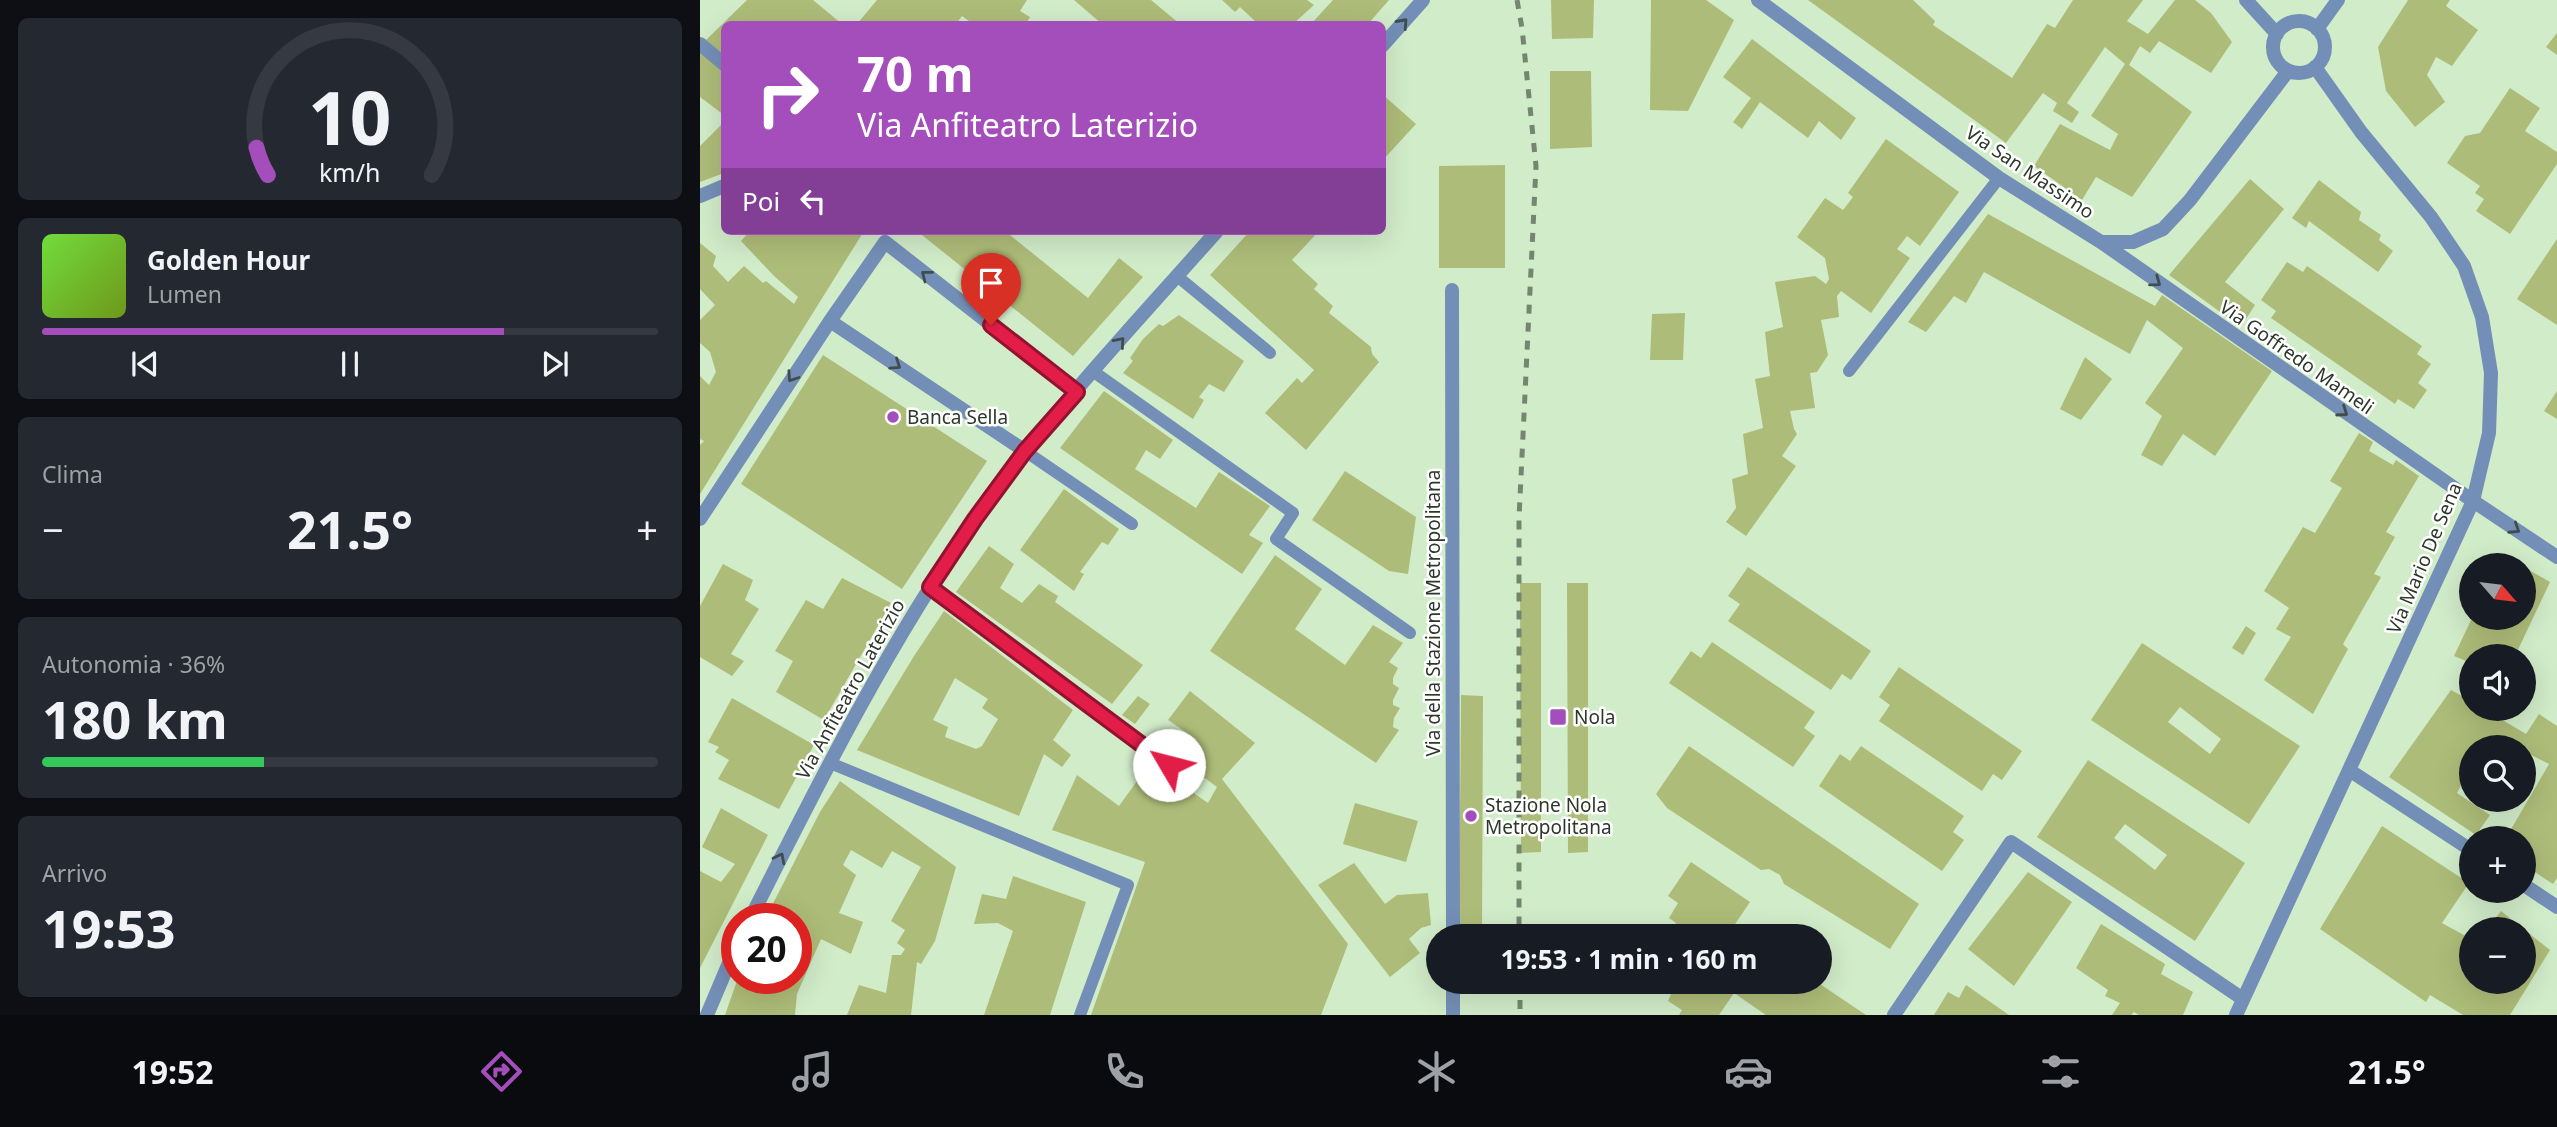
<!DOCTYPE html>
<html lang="it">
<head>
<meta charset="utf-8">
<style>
	body { margin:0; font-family:"Noto Sans",sans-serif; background:#242831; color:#f1f3f6; height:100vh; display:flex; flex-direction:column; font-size:26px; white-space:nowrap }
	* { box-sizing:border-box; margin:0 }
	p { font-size:23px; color:#9ea1a6 }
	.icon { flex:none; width:38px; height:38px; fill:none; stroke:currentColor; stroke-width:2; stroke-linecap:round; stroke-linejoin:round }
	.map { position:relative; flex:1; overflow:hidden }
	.details { display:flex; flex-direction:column; gap:18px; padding:18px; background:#0d0f14; width:700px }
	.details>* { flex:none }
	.guide { position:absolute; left:21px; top:21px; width:665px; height:214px; border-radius:10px; box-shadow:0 7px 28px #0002; background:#a44ebc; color:#fff; overflow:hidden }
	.needle { width:46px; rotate:118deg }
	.fabs { position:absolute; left:1759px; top:553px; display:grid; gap:14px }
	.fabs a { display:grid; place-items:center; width:77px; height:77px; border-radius:50%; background:#171b24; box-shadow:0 7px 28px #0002; font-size:35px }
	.speed { position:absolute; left:21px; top:903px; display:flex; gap:14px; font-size:35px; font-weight:700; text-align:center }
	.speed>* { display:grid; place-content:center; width:91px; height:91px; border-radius:50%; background:#171b24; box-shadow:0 7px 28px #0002; line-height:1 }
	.speed .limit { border:10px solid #d22; background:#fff; color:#111 }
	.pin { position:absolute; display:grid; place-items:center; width:60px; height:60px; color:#fff; margin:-72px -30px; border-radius:50% 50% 50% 0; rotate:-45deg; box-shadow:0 0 7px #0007 }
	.pin .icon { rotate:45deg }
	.me { position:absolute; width:77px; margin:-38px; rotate:307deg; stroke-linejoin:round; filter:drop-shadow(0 0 5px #0008) }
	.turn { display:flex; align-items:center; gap:24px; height:147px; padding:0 21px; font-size:32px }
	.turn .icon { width:91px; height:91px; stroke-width:2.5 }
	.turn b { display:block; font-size:49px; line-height:60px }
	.then { display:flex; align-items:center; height:66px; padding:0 21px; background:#0003; gap:14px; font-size:26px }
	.big { font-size:52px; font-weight:700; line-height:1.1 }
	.details .widget { flex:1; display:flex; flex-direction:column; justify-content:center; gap:10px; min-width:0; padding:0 24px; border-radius:10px; background:#242831 }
	.details .dial { align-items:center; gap:0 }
	.dial svg { height:182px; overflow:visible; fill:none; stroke:#363941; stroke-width:7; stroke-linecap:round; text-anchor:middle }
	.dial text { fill:#f1f3f6; stroke:none }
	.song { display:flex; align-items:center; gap:21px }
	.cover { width:84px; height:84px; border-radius:10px; background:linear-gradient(135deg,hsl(100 70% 55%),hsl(80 70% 35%)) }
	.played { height:7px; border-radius:4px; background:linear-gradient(90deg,#a44ebc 75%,#363941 75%) }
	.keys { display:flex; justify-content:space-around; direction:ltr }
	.heat { display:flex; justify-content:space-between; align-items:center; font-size:38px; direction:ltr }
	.charge { height:10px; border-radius:5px; background:linear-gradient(90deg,#34c759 36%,#363941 0) }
	.trip { position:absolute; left:726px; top:924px; width:406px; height:70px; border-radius:35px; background:#171b24; box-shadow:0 7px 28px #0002; font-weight:700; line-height:70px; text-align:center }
	.menu { display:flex; height:112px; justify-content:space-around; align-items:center; background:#090b0e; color:#9ea1a6 }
	.menu .icon { width:49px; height:49px }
	.menu .on { color:#a44ebc }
	.menu b { font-size:32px; color:#f1f3f6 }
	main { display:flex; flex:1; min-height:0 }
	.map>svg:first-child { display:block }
	.building { fill:#aebc79; fill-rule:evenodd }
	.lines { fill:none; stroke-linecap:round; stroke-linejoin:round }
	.service { stroke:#748fb7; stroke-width:12 }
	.minor { stroke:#748fb7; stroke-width:14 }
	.rail { stroke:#758670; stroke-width:5; stroke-dasharray:9 9; stroke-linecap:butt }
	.oneway { stroke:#3f4d4d }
	.route-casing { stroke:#92132f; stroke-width:18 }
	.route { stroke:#e11d48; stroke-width:12 }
	.poi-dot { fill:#a44ebc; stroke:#fff; stroke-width:2.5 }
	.labels { text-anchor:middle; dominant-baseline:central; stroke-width:5; stroke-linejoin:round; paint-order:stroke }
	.street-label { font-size:19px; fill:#2d372a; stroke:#fff }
	.poi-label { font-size:19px; fill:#2d372a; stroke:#fff; text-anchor:start }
</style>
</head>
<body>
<main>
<section class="details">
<div class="widget dial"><svg viewBox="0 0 100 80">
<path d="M14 69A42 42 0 1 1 86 69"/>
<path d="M14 69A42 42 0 0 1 9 57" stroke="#a44ebc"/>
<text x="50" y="56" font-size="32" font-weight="700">10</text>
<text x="50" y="72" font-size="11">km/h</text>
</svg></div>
<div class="widget">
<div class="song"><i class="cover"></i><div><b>Golden Hour</b><p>Lumen</p></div></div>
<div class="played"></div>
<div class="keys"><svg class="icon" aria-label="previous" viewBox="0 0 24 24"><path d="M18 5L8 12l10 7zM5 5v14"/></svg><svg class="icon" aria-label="pause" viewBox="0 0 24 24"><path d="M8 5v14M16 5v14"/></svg><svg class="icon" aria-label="next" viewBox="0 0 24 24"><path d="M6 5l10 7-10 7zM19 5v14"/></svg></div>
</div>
<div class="widget"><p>Clima</p>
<div class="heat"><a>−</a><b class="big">21.5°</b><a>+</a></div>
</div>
<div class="widget"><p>Autonomia · 36%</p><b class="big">180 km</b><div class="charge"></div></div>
<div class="widget"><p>Arrivo</p><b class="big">19:53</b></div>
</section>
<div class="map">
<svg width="1857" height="1015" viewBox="0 0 1857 1015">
	<rect width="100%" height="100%" fill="#d1ecc9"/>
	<path class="building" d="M47,0H113L142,24H24V55L6,40Z
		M177,0H327L320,11L330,17L326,24H273L262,16L256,24H157Z
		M374,0H451L480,24H402Z
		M522,0H607L614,5L593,24H558L540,7L535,12Z
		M633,0H689L668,24H611Z
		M851,0H894L893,38L852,39Z
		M951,0H1006L1034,20L988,111L950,110Z
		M1108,0H1213L1235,21L1233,25L1312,78L1347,24L1355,28L1373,0H1443L1427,21L1448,34L1475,0H1495L1511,13L1532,42L1511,73L1459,41L1450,53L1440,46L1429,65L1492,112L1432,197L1396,177L1382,200L1334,166L1360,124L1410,150L1418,134L1391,116L1425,64L1405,47L1367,103L1379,112L1372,123L1353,111L1357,103L1343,93L1306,143Z
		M1708,0H1750L1746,6L1778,30L1752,66L1736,57L1727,75L1745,102L1715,127L1686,91L1678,47Z
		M1857,33V55L1846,47Z
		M1052,39L1156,118L1141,140L1119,121L1108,138L1060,102L1042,129L1033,122L1051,98L1023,77Z
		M0,50L24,71V115L0,97Z
		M850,71H891L892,147L850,149Z
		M1810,88L1840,108L1825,131L1857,152V164L1810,234L1776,211L1784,199L1775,193L1780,186L1747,163L1765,136L1780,133Z
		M682,94L716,124L682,161Z
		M24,122V173L0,182V146Z
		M1186,139L1259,192L1220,246L1207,236L1197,249L1210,258L1171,313L1141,291L1137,296L1139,317L1121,320L1128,355L1117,372L1110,373L1115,408L1090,411L1094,429L1097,434L1082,456L1096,466L1046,536L1026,522L1036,508L1032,479L1048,474L1043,434L1063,428L1055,379L1070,376L1065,332L1083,327L1075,282L1115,276L1126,284L1129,279L1125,258L1097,237L1125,198L1143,210L1153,197L1148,193Z
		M805,165V268H739V166Z
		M1550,179L1584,209L1525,282L1555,305L1541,327L1469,275Z
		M1619,180L1661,212L1659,220L1681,235L1679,240L1693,251L1678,272L1609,221L1606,228L1592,218Z
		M1288,214L1455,306L1462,295L1572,371L1515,456L1483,434L1462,466L1441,455L1462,416L1445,403L1483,348L1447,320L1430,354L1284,272L1266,303L1254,296L1226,332L1208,322Z
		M50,231H164L0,494V445L4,441L0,439V376L9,385L16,372L10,352L0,343V320L15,305L0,289V243L16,256L13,266L28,282L44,266L63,283L66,281L94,304L98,297L74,276L41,241Z
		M217,231H305L388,298L419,258L443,277L373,356Z
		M550,231H619L592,260L618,284L614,289L633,306L629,313L671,347L672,354L679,362L606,450L565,413L597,378L602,383L614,370L510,275Z
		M1857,239V325L1817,299Z
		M1587,262L1603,272L1607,266L1722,346L1717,354L1731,364L1718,383L1727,390L1714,409L1698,399L1695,404L1571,318L1576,311L1561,300Z
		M985,313L983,360H950L952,314Z
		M479,315L544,361L524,392L509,384L499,397L504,400L493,419L423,373L433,361L430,358L443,339L459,324L463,326Z
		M123,355L287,461L202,589L41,484Z
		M1385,357L1412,379L1381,420L1360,409Z
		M404,391L473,440L460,459L446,450L435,469L496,508L519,472L570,506L549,535L563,543L542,574L360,448Z
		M1857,391V419L1844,411Z
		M1659,433L1673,442L1669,451L1693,465L1696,460L1719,476L1686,532L1695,537L1674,574L1681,577L1643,644L1648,649L1613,714L1564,680L1591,637L1576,629L1589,608L1564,591L1603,527L1615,533L1642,488L1630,481Z
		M645,471L716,517L708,574L689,571L612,520Z
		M364,489L419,529L408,545L402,542L380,572L384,574L374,591L320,550Z
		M289,546L314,564L300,588L322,603L339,584L358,596L355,602L443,665L412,704L256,592Z
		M1802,554L1820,565H1797Z
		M575,555L622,589L595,629L645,665L673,625L703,643L689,662L698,668L693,678V684L699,688L693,700V705L700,708L694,718L693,727L699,730L676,763L510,651Z
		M23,564L53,580L45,600L59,609L31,654L44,661L32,676L0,657V606Z
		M1048,567L1171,651L1151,680L1142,674L1131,690L1028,621L1040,604L1028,596Z
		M1824,567L1850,582L1815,656H1771V663L1754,656L1772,618H1824Z
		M142,578L191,603L124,720L76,692L93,661L75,651L106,600L123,609Z
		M820,583H841V852L821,853Z
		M867,583H888V852L868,853Z
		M244,611L373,710L353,740L371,755L362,767L344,754L319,816L157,750L214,656ZM255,678L288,699L282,708L298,719L282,746L276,749L245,737L248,727L233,720Z
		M1546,626L1556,633L1543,655L1532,648Z
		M1012,642L1115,712L1104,728L1115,736L1093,767L969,683L991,651L1001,658Z
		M1442,643L1600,746L1549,824L1391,720ZM1480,707L1521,739L1510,754L1468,722Z
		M1199,667L1322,751L1302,780L1293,774L1282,791L1179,721L1190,705L1179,697Z
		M1751,690L1771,701V709H1784L1826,734L1839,714L1857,726V878L1853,884L1824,865V838L1810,831L1849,764L1827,753L1824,759V747H1789L1784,744L1782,747H1771V767L1757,793L1790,815L1776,835L1689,777Z
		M490,691L555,743L522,779L648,944L621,1015H391L445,862L352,830L377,775L419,806L450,763L508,803L517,787L483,762L496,739L468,720Z
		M761,695L783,696L782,936H759Z
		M438,696L450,704L435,724L422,715Z
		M32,698L114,745L79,809L18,779L29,760L15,752L19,747L8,742Z
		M989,746L1219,904L1190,949L1084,884L1080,875L1069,869L1061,870L967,808L956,794Z
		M1161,746L1264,816L1253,832L1264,840L1242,871L1119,786L1140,754L1150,761Z
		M1388,760L1545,863L1495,941L1337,837ZM1425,824L1467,855L1455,870L1414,838Z
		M140,781L256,867L235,941L221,964L217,962L211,1015H147L159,985L186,993L192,955H201L205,949L197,943L205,930L191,921L221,867L192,851L182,868L151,850L143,865L156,875L139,913L163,922L151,954L121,939L97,994L95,1015H25L38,978H96V919H65L120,812Z
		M655,803L718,821L706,862L643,844Z
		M21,808L68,835L0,968V871L21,882L35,864L2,847Z
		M1682,826L1769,883L1742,923L1771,939V982H1824V929H1787L1801,911L1850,950L1810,1015H1763L1730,995L1726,1002L1620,929Z
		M991,862L1050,902L1027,936H967L976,923L969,918L978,903L968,896Z
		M654,863L685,904L697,895L728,893L731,925L721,928L709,939L720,953L690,977L618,885Z
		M1328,872L1372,902L1314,986L1268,949Z
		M313,876L386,902L350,1015H284L313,931L298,923L274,924L282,894L306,899Z
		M1401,924L1465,964L1461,974L1493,992L1483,1015H1439L1434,1012L1431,1015H1412L1420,1003L1405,996L1408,990L1376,968Z
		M976,982H1117L1166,1015H1066L1034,993L1019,1015H979L982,1010L968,1001Z
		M1266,985L1309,1015H1234L1248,992L1259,998Z"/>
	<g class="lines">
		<path class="service" d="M477,276L570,353
			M1149,371L1299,178
			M394,372L593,513L576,539L710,633
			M325,451L432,524
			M230,587L469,765
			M130,763L428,885L380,1015"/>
		<path class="minor" d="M1058,0L1299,178L1401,242H1433L1463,229L1490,200L1588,71
			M1546,0L1577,34
			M1573 47a26 26 0 1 1 52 0a26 26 0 1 1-52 0Z
			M1617,29L1638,0
			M0,44L24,64
			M682,46L723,0
			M0,196L24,186
			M1401,242L1773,501L1857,557
			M752,290L753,936
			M325,451L130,321L185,242L377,392
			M0,519L130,321
			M1649,770L1771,850
			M1824,885L1857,907
			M50,919C119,782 188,644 276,518C347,416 435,324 517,231
			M753,982V1015
			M7,1015L37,944
			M1194,1015L1311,842L1543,999
			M1536,1015L1773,501L1789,433L1791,373L1782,317L1764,266L1731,217L1661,132L1615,67"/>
		<path class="rail" d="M817,0L822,28L836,166L819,518V936
			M820,982V1015"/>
	</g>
	<defs><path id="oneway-chevron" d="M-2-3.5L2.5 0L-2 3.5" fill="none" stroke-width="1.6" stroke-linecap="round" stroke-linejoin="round" transform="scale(1.75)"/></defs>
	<g class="oneway">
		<use href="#oneway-chevron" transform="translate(703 23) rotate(-48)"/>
		<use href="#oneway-chevron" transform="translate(226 275) rotate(-142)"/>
		<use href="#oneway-chevron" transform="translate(1456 282) rotate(36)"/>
		<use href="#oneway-chevron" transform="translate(420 342) rotate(-49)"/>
		<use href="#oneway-chevron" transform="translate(196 365) rotate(34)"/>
		<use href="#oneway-chevron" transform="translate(92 377) rotate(124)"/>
		<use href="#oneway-chevron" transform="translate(1643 412) rotate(35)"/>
		<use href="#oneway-chevron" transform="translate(1815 529) rotate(33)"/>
		<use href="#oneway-chevron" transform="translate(80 858) rotate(-63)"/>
	</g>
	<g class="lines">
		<defs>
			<path id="route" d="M291,325L377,392L325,451L275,519L230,587L469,765"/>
		</defs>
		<use href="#route" class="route-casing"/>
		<use href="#route" class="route"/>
	</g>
	<g class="poi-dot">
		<circle cx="193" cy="417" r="7"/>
		<rect x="849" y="708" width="18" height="18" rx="3.5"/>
		<circle cx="771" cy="816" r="7"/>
	</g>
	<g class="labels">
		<g class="street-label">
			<text transform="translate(1330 172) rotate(34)">Via San Massimo</text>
			<text transform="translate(1597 357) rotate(35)">Via Goffredo Mameli</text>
			<text transform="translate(1724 558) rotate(-67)">Via Mario De Sena</text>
			<text transform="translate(733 613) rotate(-90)">Via della Stazione Metropolitana</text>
			<text transform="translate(150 689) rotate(-61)">Via Anfiteatro Laterizio</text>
		</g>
		<g class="poi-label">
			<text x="207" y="417">Banca Sella</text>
			<text x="874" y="717">Nola</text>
			<text x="785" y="805">Stazione Nola<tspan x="785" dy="22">Metropolitana</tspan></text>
		</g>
	</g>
</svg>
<div class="fabs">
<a><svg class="needle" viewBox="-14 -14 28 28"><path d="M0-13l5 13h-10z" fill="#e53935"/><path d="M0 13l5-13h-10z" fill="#9ea1a6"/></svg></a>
<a><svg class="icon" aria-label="sound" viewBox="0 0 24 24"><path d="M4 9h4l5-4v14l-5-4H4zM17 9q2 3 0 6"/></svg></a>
<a><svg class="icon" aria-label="search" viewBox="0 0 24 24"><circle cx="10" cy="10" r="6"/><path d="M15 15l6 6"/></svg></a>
<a>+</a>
<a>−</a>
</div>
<div class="speed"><div class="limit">20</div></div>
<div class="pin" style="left:291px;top:325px;background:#d93025"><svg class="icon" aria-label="arrive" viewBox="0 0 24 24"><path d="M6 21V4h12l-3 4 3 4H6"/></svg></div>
<svg class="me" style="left:469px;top:765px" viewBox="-20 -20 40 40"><circle r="19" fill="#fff"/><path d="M0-13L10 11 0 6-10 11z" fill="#e11d48"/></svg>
<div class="trip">19:53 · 1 min · 160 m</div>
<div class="guide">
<div class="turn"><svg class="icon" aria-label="right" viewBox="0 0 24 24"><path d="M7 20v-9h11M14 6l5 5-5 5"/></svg><div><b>70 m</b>Via Anfiteatro Laterizio</div></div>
<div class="then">Poi<svg class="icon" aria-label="left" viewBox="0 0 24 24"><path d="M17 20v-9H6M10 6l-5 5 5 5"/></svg></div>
</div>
</div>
</main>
<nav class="menu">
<b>19:52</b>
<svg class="icon on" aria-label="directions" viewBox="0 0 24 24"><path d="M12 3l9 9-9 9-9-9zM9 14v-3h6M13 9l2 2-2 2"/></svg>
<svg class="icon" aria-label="music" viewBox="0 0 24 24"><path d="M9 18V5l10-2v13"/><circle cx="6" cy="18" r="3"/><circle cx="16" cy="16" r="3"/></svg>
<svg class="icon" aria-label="phone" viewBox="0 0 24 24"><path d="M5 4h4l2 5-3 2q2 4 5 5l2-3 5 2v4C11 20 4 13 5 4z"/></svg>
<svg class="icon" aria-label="climate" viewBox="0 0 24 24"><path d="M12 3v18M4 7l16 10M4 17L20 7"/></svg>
<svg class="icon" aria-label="car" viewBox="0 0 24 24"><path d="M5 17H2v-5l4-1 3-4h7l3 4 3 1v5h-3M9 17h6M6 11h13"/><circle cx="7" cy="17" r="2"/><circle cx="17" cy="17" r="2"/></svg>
<svg class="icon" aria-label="filters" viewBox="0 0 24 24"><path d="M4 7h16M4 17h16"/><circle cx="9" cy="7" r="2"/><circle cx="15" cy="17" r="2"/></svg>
<b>21.5°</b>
</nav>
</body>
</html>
